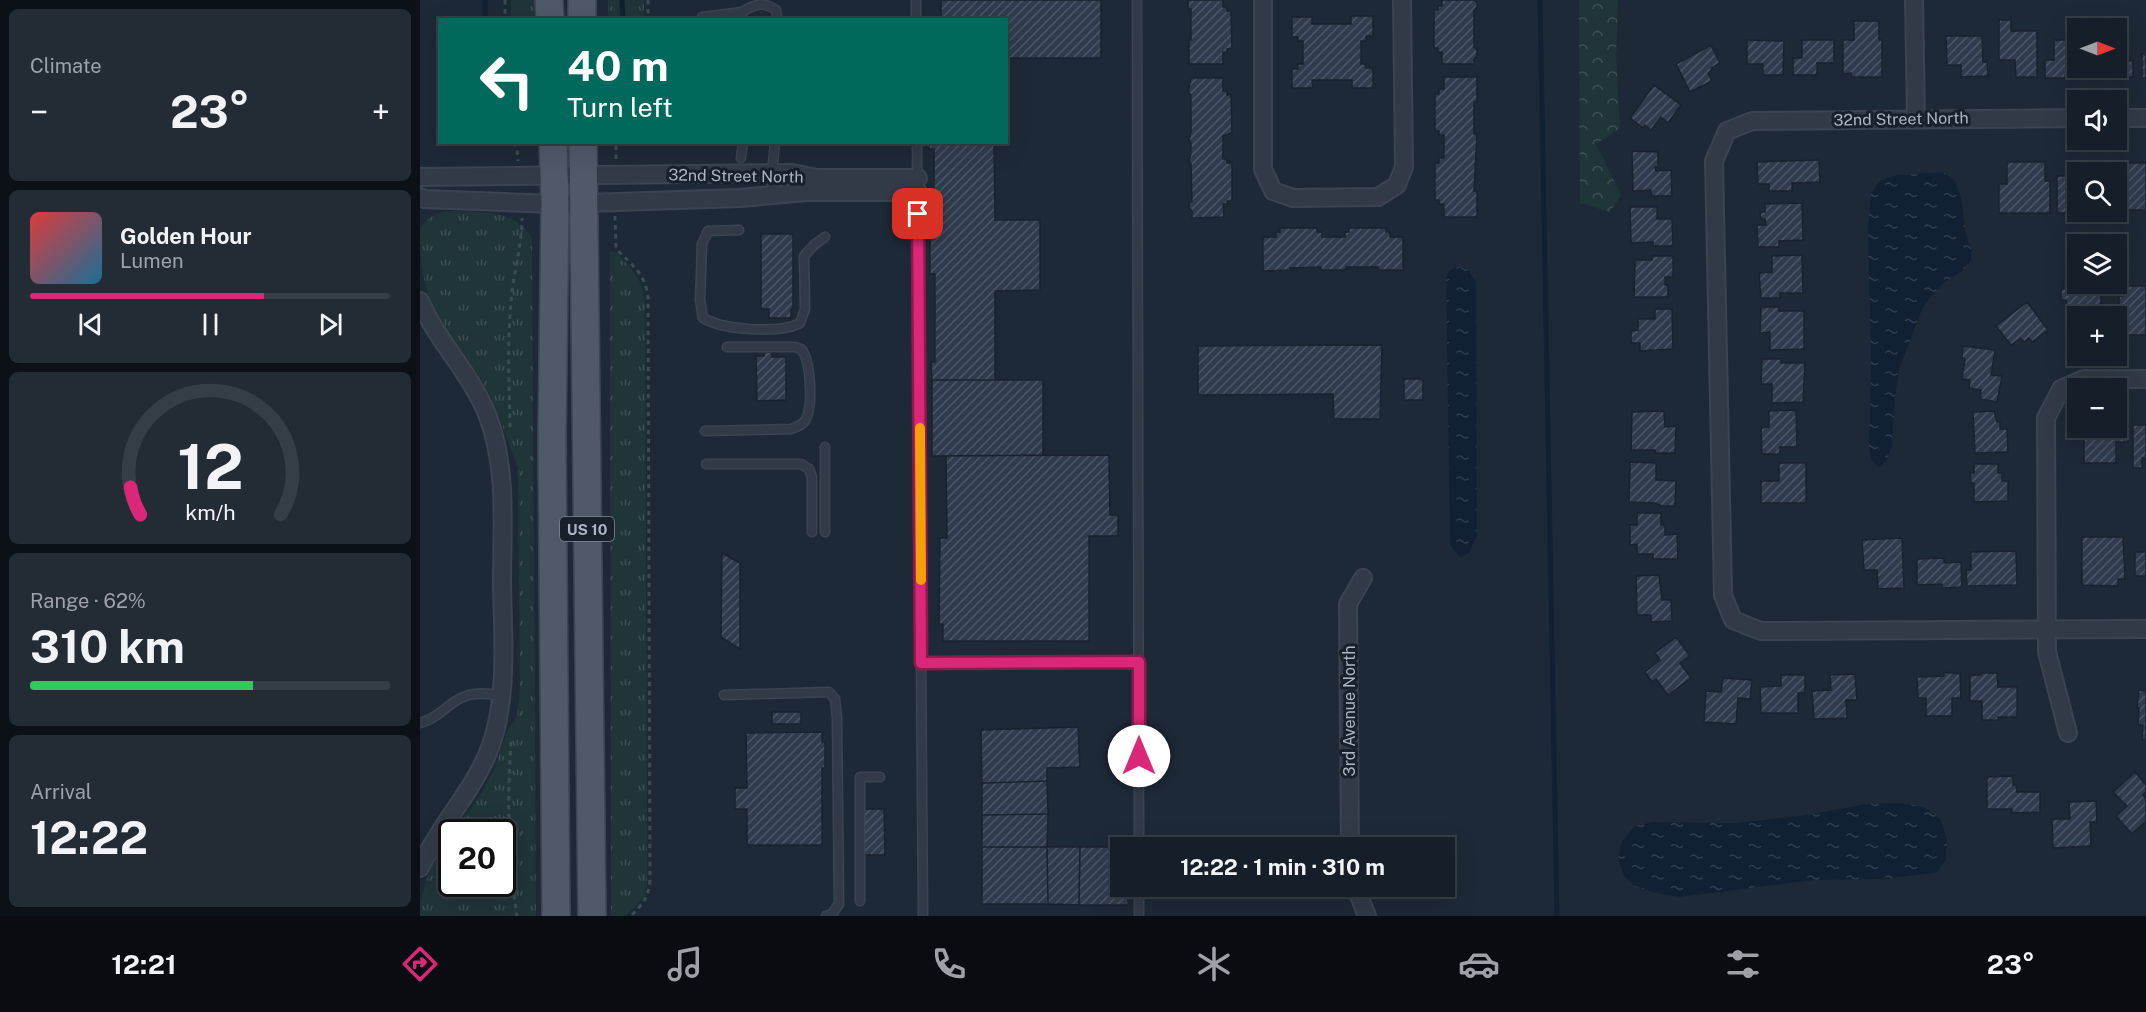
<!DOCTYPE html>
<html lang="en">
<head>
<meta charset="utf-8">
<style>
	body { margin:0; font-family:"Public Sans",sans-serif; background:#232c35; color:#f1f3f6; height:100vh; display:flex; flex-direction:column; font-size:22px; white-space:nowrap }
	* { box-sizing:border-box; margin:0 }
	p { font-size:20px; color:#9ea2a8 }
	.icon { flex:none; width:33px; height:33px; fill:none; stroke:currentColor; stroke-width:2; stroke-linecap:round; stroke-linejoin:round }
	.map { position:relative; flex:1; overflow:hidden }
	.details { display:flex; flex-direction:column; gap:9px; padding:9px; background:#0c1117; width:420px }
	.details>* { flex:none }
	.banner { position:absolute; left:18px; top:18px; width:570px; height:126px; border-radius:0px; box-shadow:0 6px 24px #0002,0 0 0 2px #353d46; background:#00695c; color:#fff; overflow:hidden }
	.needle { width:39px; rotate:90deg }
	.controls { position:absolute; left:1647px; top:18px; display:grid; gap:12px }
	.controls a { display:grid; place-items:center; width:60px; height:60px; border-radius:0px; background:#161f29; box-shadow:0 6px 24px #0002,0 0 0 2px #353d46; font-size:30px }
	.speed { position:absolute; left:18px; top:819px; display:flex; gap:12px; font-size:30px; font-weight:700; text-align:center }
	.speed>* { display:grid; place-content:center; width:78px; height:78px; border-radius:50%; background:#161f29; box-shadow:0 6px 24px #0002,0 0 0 2px #353d46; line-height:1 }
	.speed .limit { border:3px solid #111; border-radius:9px; background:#fff; color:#111 }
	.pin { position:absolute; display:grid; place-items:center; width:51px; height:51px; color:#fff; margin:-26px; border-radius:12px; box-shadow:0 3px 9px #0006 }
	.me { position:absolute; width:66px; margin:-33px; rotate:0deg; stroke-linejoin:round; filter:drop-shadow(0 0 4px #0008) }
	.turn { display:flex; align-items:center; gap:21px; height:126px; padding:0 30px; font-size:27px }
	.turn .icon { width:78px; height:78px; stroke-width:2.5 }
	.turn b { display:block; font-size:42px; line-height:51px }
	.big { font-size:45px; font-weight:700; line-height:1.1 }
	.details .card { flex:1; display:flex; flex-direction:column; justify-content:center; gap:9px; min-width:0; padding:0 21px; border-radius:9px; background:#232c35 }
	.details .dial { align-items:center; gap:0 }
	.dial svg { height:156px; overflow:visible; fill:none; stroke:#353d46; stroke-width:7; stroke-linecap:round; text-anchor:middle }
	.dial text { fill:#f1f3f6; stroke:none }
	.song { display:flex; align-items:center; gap:18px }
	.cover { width:72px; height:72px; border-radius:9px; background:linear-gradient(135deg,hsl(0 70% 55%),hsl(200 70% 35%)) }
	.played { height:6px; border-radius:3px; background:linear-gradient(90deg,#db2777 65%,#353d46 65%) }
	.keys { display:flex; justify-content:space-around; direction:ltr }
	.heat { display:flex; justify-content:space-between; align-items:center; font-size:33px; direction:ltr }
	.charge { height:9px; border-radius:4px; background:linear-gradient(90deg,#34c759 62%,#353d46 0) }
	.trip { position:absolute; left:690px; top:837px; width:345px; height:60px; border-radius:0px; background:#161f29; box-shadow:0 6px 24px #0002,0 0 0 2px #353d46; font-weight:700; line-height:60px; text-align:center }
	.tabs { display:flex; height:96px; justify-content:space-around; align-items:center; background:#090c10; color:#9ea2a8 }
	.tabs .icon { width:42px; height:42px }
	.tabs .on { color:#db2777 }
	.tabs b { font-size:27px; color:#f1f3f6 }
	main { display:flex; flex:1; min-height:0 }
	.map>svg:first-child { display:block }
	.grass { fill:url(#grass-tufts) }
	.forest { fill:url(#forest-crowns) }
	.water { fill:url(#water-ripples) }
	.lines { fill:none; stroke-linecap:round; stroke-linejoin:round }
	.stream { stroke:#122034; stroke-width:5 }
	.building { fill:url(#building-hatch); stroke:#1a222e; stroke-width:1.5 }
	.lane-casing { stroke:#3b4451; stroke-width:11 }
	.street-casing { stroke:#3b4451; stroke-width:20 }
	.primary-casing { stroke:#3b4451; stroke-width:30 }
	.path { stroke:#394e50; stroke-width:3; stroke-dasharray:4.5 4.5; stroke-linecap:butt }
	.lane { stroke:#323a47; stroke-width:8 }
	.street { stroke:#323a47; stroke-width:16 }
	.primary { stroke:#505968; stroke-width:27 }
	.route-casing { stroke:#8e194d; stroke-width:15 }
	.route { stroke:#db2777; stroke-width:10 }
	.slow { stroke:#f59e0b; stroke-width:10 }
	.labels { text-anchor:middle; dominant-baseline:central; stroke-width:6; stroke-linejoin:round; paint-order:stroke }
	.shield { fill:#18202c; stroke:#808897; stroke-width:1.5 }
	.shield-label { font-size:15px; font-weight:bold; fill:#acb5c5 }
	.street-label { font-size:16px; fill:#acb5c5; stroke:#18202c }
</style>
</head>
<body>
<main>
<section class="details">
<div class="card"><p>Climate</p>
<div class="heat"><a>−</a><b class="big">23°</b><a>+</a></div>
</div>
<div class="card">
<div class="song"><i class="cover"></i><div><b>Golden Hour</b><p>Lumen</p></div></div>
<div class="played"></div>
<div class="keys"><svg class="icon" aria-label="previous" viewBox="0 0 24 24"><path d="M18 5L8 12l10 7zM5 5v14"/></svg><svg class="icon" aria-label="pause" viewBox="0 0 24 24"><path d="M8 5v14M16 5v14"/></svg><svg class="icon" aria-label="next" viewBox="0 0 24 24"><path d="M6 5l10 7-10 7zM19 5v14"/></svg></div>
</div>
<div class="card dial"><svg viewBox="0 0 100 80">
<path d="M14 69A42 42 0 1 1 86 69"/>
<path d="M14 69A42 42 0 0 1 9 55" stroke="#db2777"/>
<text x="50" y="56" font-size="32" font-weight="700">12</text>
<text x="50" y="72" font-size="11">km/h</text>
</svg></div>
<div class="card"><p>Range · 62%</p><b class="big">310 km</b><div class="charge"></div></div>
<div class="card"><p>Arrival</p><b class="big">12:22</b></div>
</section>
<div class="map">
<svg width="1726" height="916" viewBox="0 0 1726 916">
	<defs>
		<pattern id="grass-tufts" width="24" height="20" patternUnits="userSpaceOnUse" patternTransform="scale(1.5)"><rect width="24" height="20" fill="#203538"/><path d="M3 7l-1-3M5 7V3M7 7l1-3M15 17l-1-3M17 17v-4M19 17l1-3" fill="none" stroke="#3e5053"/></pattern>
		<pattern id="forest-crowns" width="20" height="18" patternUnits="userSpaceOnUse" patternTransform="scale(1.5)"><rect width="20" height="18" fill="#203538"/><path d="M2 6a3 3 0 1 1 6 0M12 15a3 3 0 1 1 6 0" fill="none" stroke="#3e5053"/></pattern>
		<pattern id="water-ripples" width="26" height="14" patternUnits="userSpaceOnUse" patternTransform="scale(1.5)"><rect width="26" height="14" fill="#122034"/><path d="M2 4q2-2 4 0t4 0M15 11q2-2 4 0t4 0" fill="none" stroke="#323e50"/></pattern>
		<pattern id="building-hatch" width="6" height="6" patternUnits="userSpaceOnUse" patternTransform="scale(1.5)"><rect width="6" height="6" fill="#303c4e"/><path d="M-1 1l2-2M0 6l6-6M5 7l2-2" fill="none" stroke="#4b5666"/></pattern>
	</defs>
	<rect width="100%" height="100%" fill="#1e2937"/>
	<path class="grass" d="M91,0H114L115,19H91Z
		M188,0H224V19H188Z
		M32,211C61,212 96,210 112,238L116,916H0C0,887 15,857 31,833L32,884H82V832H32L58,799L74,770L88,729L97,717L100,689L98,468C86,439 79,409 63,382C51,361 32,343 21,322C7,297 0,270 0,242C0,238 0,232 1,228C7,216 20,212 32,211Z
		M190,251L196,252C212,270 224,279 225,305L227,882L225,896L206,916H191Z"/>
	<path class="forest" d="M1159,0H1198L1196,55L1200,128L1176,144L1201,195L1190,212L1160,203Z"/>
	<path class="water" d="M1523,172L1535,181L1541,197L1546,235L1551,248V260L1543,270L1521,285L1503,307L1479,369L1475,398L1472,446L1467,460L1459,468L1451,459L1449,446L1451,364L1448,227L1451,193L1460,181L1472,176Z
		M1035,267L1047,268L1056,282L1057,535L1049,553L1041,558L1030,545L1026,275Z
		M1483,803L1506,808L1521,820L1527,840L1526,860L1516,873L1462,879L1394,880L1260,897L1236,893L1214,886L1203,874L1198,858L1202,841L1215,826L1233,822L1315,823L1387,815L1446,804Z"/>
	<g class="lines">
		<path class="stream" d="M65,0V20
			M202,0L203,20
			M1120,0L1137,916"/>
	</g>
	<path class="building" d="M521,0H681V58H586V20H521Z
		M768,0H803V7H807V11H811L812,49H807V52H803V64H769V40H771V9H768Z
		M1022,0H1054L1057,2V7L1054,10V47L1057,50V56L1054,59V64H1022V52H1018V48H1014V10H1018V6H1022Z
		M931,16H953V36H946V41H941V64H946V68H953V88H932V80H892L893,88H872V69H878V64H883V41H878V37H872V17H892V24H931Z
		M1579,20H1591V31H1617V77H1596L1595,60H1579Z
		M1434,21H1459V40H1462V77H1431V73L1423,74V40H1434Z
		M1526,36H1562L1563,62H1567L1568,76L1541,77V65H1527Z
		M1696,37L1708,38V61H1713V77H1694V68H1696Z
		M1327,40L1364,41L1363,75H1343V64H1327Z
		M1382,40H1414V63H1397V75H1373V58H1382Z
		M1634,40H1658L1657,69H1646L1645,78H1625V60H1634Z
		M1291,45L1300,63L1291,68L1292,70L1288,73L1292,81L1270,92L1256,64Z
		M1722,54H1726V78H1722Z
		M1024,77H1057V102H1054V134H1057L1054,191H1057V217H1024V204H1019V200H1015V163H1019V158H1024V135H1019V131H1015V94H1019V89H1024Z
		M771,78H803V91H807V95L811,94L812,133L803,136V159H807V163H812V201H807L808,204H803L804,217L772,218V211L769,208V203L772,201L771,164L769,161L771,153V143L769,140L771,132V95L768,92Z
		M1234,85L1261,105L1248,123L1241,117L1231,130L1225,125L1223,128L1210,118Z
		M509,142H574L575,220H620V290L575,291V380H512L511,362H515V274H510V236H514V149H509Z
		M1212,151L1238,152V167H1235L1236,171L1251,170L1252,196H1231V190L1213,191Z
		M1399,160L1400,182L1372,183V191H1349V184H1338L1337,162Z
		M1587,162H1625V181H1630V213H1579V184H1587Z
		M1703,163H1726V210H1696V176H1703Z
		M1647,164H1679L1680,172H1658V212H1689L1637,213V176H1647Z
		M1382,203L1383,240L1359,241V247H1338L1337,225H1346L1345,219H1341L1340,212H1345V204Z
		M1210,207H1237V219H1252L1253,246H1233V242L1211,243Z
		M860,228H897V232H902V237H925V232H929V228H966V232H970V237H983V270H958V267H926V270H901V267L870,268V270L843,271V237H856V232H860Z
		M341,234H373V309H371V318H349V309H341Z
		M1382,255L1383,293H1360V298H1341L1339,273L1352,272V256Z
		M1232,256H1253V277H1245V285H1248V297H1214L1215,260H1232Z
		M1644,280H1658V284H1681V316H1658V329H1646V300H1641V289H1644Z
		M1703,286H1726V335H1704V305H1699V296H1703Z
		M1607,302L1628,330L1612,342L1609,338L1604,342L1601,338L1591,345L1576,326Z
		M1341,307H1359V311H1384V349L1350,350V332L1340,333Z
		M1235,309H1252L1253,349L1220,351V343H1211V331L1218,330V319H1235Z
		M962,345L960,419H914L913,394L778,395V346Z
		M1543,346L1575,350L1571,375L1582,376L1577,402L1560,399L1561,390L1549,388L1550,380L1542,379L1545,359L1542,358Z
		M344,352H352V357H366V400L337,401L336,356H344Z
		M1342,359H1361V363H1385L1383,402L1352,403V384H1341Z
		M984,379H1003V400H984Z
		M512,380H623V455L512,456Z
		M1376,410L1377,447H1360V454H1342L1341,428L1349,427V411Z
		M1244,411L1245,427L1256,426L1255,453H1235V450H1211L1212,412Z
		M1574,411L1577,422H1580V429H1587L1588,452L1555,453L1553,412Z
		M1696,421H1708V442H1696V463H1664V428H1696Z
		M1713,425H1726V458H1722V468H1713Z
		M689,455L690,515H698V536H669V641H523V624H519L520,538H527L526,456Z
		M1210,462L1236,463V480L1256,481L1255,506H1242L1235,503L1209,502Z
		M1359,463H1386V503H1341V481H1359Z
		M1554,464H1578V473H1582V481H1588V501L1554,502V483H1551L1550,473H1554Z
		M1217,513H1241V525H1245V535L1257,534L1258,559H1233V554H1217V544L1210,545V525H1217Z
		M1662,537H1703L1705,579H1698V586L1662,585Z
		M1482,538L1484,588L1458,589L1457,570H1444L1442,540Z
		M1596,551L1597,585L1547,586L1546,570H1551V552Z
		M1715,552H1726V576H1715Z
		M302,553L320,563V649L301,637Z
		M1524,558V563L1541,562L1542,587L1522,588V584L1497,585V559Z
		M1239,575L1242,600H1251L1252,621L1231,622V615H1217L1216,576Z
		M1256,637L1270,656L1260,663L1271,678L1248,695L1236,679L1232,682L1225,672L1240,660L1235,653Z
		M1524,672L1540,674L1541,698H1532V716H1506V698H1498L1497,677L1524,676Z
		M1561,673H1577L1578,687H1597V717H1578V720H1562V701H1550V675H1561Z
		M1435,674L1437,700H1426L1427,718L1394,719L1392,691L1411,690L1410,675Z
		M1361,675H1385V693H1378V713H1341L1340,687L1361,686Z
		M1303,678L1332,680L1330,699L1318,698L1316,724L1284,722L1286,691L1301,692Z
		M1726,688V740H1722L1723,725H1718L1719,708H1717L1719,690L1726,691Z
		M352,712H381V724H352Z
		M658,727L660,767L627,768V781L562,783L561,730Z
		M402,732V742H405V768H402V845H327V809H315V788H327L326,733Z
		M1715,772L1726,785V792L1723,795L1726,799V821L1712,834L1696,816L1707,806L1693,792Z
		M1593,776V785H1596L1597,792H1620V812L1592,813V809H1567V777Z
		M627,781L628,814L562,815V783Z
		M1676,801L1677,822H1670L1671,846L1633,848L1632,819H1650L1649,802Z
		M443,809H464L465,855H443Z
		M628,814L627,847H562V815Z
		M562,847H627L628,904H562Z
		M627,847H660L659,905L628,904Z
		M660,847H708L700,848V886H708V905H659Z"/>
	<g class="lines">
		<defs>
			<path id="lane" d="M496,0V20
				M717,0L719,848
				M282,17L322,12
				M322,20V12C335,4 343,1 356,10L358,20
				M497,142L503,916
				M321,158L323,142
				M352,195V173L355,142
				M319,230L288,231L282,244L280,300L283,318C303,330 360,334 380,323L385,309L384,256L394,245L405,237
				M285,431L371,429C377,427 383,425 386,419C393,405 391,360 381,349L375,347H307
				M286,464H381L389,469L392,477V532
				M405,532V447
				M501,663L719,662
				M304,695L409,692L415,699L417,717L419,904L412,914L406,916
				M0,723C20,718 29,701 46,696C56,692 70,694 80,695
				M719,886V916
				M440,901V777H460"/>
			<path id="street" d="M843,0V169L853,191L873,198L958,197L977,185L984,167L982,0
				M1494,0L1496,118
				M1658,118L1332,121L1307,131L1294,161L1303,595L1313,620L1341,631L1726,629
				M1696,118H1726
				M0,177L372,173L397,178H498
				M0,197L4,199L135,204L320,198L387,192H498
				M0,301C17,341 50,372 67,414C88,467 82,528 82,584C83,638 89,705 67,755C50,795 18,827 0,868
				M1648,733L1627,652L1626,418L1641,389L1664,379H1726
				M930,848L928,604L943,578
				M935,886L947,916"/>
			<path id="primary" d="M129,0L130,20
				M162,0V20
				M133,142L135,204L132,440L136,916
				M163,142L172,916"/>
		</defs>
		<use href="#lane" class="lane-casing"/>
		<use href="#street" class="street-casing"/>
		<use href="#primary" class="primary-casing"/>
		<path class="path" d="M85,0V20
			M228,0V20
			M94,142L97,149L98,161
			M196,159V142
			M195,216L196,249C212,265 225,273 228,297L230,880C228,899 224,902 211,916
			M90,427C89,382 87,336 92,292C95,267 102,243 102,218
			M91,742C87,800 88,859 97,916"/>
		<use href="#lane" class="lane"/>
		<use href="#street" class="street"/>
		<use href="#primary" class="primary"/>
	</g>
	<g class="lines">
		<defs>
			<path id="route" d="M498,214L501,663L719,662V756"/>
		</defs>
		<use href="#route" class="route-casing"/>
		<use href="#route" class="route"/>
		<path class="slow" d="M500,428L501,580"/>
	</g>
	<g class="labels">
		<rect class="shield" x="140" y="517" width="54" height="24" rx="4.5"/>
		<g class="shield-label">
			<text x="167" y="529">US 10</text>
		</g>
		<g class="street-label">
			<text transform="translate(1481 119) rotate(-1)">32nd Street North</text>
			<text transform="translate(316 176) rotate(1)">32nd Street North</text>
			<text transform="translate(929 711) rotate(-90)">3rd Avenue North</text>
		</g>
	</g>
</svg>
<div class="controls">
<a><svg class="needle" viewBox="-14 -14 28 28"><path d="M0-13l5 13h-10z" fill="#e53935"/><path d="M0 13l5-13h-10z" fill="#9ea2a8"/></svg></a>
<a><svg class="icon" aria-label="sound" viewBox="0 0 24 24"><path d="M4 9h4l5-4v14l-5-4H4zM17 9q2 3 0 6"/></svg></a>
<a><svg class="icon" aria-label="search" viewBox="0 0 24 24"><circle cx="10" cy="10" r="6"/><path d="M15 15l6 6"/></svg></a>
<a><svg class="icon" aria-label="layers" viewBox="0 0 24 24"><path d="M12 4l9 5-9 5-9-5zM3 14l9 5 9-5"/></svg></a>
<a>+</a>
<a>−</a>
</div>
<div class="speed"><div class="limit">20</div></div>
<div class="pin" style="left:498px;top:214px;background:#d93025"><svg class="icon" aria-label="arrive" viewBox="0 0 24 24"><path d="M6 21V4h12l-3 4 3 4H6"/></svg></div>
<svg class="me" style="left:719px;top:756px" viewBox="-20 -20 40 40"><circle r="19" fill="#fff"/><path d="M0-13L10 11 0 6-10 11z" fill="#db2777"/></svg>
<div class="trip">12:22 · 1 min · 310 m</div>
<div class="banner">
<div class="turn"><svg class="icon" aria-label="left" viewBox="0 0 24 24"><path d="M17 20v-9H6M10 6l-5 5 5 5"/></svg><div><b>40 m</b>Turn left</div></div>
</div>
</div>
</main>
<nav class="tabs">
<b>12:21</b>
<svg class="icon on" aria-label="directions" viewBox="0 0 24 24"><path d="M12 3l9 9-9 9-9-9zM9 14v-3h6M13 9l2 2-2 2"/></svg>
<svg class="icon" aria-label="music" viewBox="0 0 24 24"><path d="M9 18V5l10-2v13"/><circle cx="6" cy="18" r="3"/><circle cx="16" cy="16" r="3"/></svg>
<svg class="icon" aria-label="phone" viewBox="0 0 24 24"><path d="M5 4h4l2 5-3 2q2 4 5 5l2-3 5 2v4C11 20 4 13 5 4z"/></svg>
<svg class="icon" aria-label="climate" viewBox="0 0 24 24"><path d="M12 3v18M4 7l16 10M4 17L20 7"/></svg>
<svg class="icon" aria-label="car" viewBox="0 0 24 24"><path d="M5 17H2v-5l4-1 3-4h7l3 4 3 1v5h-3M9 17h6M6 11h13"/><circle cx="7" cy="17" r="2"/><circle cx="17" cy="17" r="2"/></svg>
<svg class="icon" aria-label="filters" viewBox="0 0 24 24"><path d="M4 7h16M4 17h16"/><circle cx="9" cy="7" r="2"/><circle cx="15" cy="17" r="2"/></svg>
<b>23°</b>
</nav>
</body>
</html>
